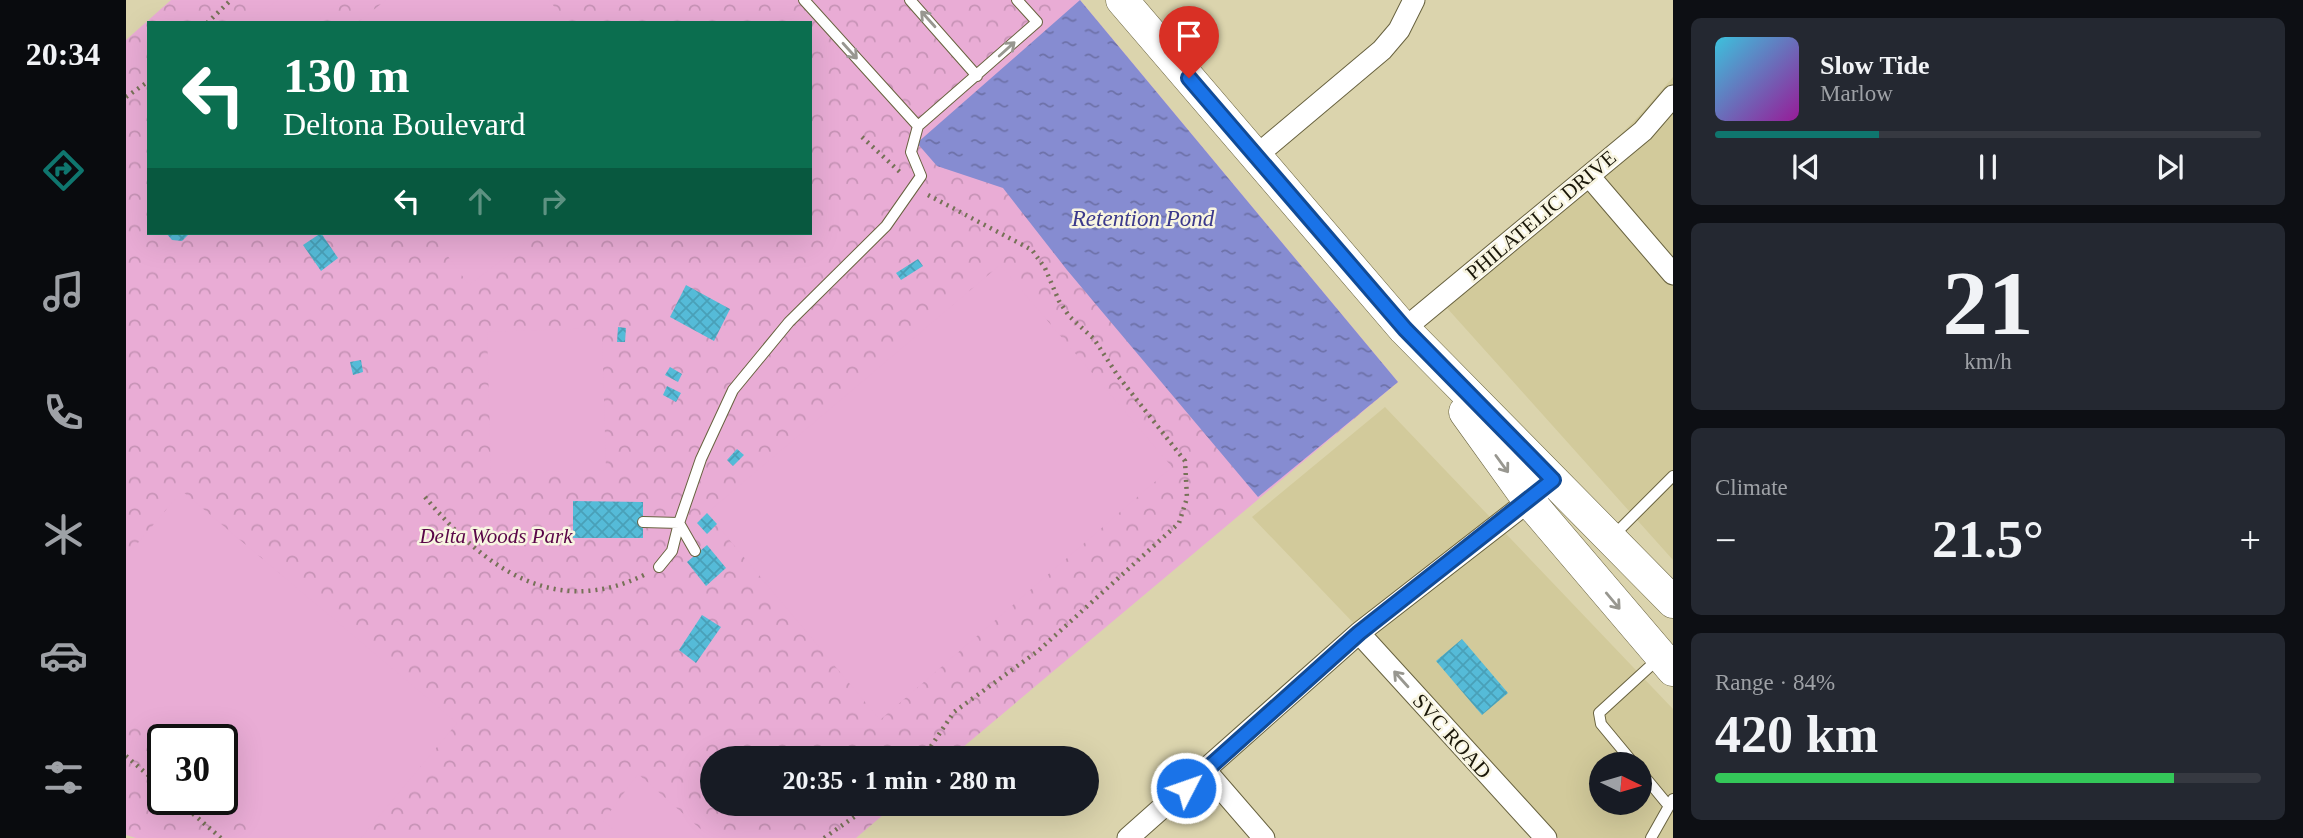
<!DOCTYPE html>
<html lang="en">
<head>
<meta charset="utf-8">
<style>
	body { margin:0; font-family:Georgia,serif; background:#242831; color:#f1f3f6; height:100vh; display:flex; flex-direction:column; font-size:26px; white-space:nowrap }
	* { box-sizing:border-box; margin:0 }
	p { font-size:23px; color:#9ea1a6 }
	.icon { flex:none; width:38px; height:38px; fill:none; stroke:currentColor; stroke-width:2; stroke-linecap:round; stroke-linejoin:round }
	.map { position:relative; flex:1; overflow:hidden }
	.drawer { display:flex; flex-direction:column; gap:18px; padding:18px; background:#0d0f14; width:630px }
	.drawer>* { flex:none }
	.hud { position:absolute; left:21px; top:21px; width:665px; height:214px; border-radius:0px; box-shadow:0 7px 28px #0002; background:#0b6e4f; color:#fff; overflow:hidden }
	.needle { width:46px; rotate:95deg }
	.tools { position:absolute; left:1463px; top:752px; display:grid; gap:14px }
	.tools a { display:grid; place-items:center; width:63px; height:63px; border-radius:50%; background:#171b24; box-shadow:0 7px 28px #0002; font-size:35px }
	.speed { position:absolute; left:21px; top:724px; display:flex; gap:14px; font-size:35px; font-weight:700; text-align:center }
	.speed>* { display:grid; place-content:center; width:91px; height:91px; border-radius:50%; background:#171b24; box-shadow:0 7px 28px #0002; line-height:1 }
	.speed .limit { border:4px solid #111; border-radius:10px; background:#fff; color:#111 }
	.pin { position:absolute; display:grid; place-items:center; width:60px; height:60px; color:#fff; margin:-72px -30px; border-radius:50% 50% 50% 0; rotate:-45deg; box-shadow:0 0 7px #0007 }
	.pin .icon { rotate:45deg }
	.me { position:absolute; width:77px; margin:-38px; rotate:49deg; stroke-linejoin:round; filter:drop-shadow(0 0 5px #0008) }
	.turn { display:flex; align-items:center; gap:24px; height:147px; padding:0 21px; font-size:32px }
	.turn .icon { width:91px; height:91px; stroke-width:2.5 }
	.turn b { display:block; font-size:49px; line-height:60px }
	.lanes { display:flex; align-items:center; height:66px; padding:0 21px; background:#0003; justify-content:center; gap:35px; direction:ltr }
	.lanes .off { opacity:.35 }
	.big { font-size:52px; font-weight:600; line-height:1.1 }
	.drawer .tile { flex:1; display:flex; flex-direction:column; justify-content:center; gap:10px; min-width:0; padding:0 24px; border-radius:10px; background:#242831 }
	.drawer .dial { align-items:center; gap:0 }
	.dial b { font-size:91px; line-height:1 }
	.song { display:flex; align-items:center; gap:21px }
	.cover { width:84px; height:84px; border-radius:10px; background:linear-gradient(135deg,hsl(190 70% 55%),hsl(300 70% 35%)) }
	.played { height:7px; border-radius:4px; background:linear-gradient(90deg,#0f766e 30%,#363941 30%) }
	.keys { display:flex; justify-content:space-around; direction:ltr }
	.heat { display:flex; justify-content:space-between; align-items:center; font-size:38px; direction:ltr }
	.charge { height:10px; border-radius:5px; background:linear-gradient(90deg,#34c759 84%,#363941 0) }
	.trip { position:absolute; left:574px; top:746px; width:399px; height:70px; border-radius:35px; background:#171b24; box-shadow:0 7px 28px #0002; font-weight:600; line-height:70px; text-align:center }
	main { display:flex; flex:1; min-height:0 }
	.tab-bar { display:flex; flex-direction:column; width:126px; justify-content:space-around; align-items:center; background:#090b0e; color:#9ea1a6 }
	.tab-bar .icon { width:49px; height:49px }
	.tab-bar .selected { color:#0f766e }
	.tab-bar b { font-size:32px; color:#f1f3f6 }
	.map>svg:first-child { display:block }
	.built { fill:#d2ca9b; fill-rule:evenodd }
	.park { fill:url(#park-crowns); fill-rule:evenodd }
	.pitch { fill:#e9acd5 }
	.water { fill:url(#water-ripples) }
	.building { fill:url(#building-cross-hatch) }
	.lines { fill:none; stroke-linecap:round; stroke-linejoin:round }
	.service-casing { stroke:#68623f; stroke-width:12 }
	.minor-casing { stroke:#68623f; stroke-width:23 }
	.secondary-casing { stroke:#68623f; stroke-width:33 }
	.path { stroke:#767157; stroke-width:4.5; stroke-dasharray:2 5; stroke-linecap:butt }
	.service { stroke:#fff; stroke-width:10 }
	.minor { stroke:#fff; stroke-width:21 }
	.secondary { stroke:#fff; stroke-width:32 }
	.oneway { stroke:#989790 }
	.route-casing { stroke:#114b97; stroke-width:18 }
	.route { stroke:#1a73e8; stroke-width:12 }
	.labels { text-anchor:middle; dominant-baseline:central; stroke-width:5; stroke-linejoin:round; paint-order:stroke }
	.street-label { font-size:21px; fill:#1a1709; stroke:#f8f5e1 }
	.park-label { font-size:21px; font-style:italic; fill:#5a0648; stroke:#f8f5e1 }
	.water-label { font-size:23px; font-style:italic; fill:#3b398b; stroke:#f8f5e1 }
</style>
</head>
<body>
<main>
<nav class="tab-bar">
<b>20:34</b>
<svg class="icon selected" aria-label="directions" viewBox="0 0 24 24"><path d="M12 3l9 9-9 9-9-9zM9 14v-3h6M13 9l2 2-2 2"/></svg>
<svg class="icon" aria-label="music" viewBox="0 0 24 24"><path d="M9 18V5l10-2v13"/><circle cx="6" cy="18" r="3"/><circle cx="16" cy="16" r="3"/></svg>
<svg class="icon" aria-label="phone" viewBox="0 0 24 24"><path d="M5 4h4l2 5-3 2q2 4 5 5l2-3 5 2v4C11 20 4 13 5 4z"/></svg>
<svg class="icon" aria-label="climate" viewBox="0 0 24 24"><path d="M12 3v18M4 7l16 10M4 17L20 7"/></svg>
<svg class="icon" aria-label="car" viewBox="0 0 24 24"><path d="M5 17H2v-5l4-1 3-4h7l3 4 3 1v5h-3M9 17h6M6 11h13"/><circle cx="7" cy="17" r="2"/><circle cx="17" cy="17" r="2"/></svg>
<svg class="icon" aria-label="filters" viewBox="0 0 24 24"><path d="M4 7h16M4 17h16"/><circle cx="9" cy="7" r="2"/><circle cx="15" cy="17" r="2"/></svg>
</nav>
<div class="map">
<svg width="1547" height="838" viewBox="0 0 1547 838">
	<defs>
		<pattern id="park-crowns" width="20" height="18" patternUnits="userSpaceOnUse" patternTransform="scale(1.75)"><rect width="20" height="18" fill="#e9acd5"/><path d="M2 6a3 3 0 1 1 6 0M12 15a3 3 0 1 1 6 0" fill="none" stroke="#c793b6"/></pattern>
		<pattern id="water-ripples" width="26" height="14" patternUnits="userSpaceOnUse" patternTransform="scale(1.75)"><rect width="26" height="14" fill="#868cd1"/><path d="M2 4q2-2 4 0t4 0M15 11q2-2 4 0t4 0" fill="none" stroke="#6d71a8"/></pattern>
		<pattern id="building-cross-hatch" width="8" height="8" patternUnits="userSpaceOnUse" patternTransform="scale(1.75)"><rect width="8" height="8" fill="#55bbd8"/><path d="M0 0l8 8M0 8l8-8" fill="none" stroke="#49a0b8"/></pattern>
	</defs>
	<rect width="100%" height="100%" fill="#dbd4ad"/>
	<path class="built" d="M1547,77V560L1321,308L1513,116Z
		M1259,407L1547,709V838H1433L1126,517ZM1475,765H1514V803H1475Z"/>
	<path class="park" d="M45,0H954L1272,382L824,758H586V803H771L730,838H10L0,835V40ZM23,23H684V233H23ZM37,740H96V800H37Z"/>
	<path class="pitch" d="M152,0H218L188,23H119Z
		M260,0H423L441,23H231Z
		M305,233H412L343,285Z
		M874,265L1046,467L754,720L581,513Z
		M476,328L480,470L365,474L361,332Z
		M56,491L331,723L235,838H142L96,800V740H37V749L0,718V557Z
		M512,774L579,833L575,838H498L477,821Z"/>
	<path class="water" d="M954,0L1272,382L1132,497L941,270L877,188L811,166L791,143Z"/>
	<path class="building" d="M40,233H64L56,241L46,240Z
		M195,233L212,258L195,271L177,245Z
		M792,259L797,266L775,280L770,273Z
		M560,285L604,309L588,341L544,317Z
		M492,327L500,328L499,342H491Z
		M235,360L237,372L227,375L224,362Z
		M544,367L556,374L552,382L539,375Z
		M541,386L555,393L550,402L537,395Z
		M611,449L618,455L607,466L601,460Z
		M447,501L517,502V538H447Z
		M581,513L591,524L581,534L571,523Z
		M581,545L600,568L580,586L561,562Z
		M576,615L595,627L570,663L553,650Z
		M1336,639L1382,693L1356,715L1310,661Z"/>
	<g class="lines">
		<defs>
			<path id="service" d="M678,0L792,126
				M784,0L851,76
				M517,522L553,523L546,551L533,567
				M1486,537L1547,476
				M569,551L553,523L575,459L607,390L663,322L760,226L795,176L785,152L792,126L911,22L891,0
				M1509,765L1475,724L1473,713L1532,659
				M1514,771L1542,805
				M1525,838L1547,799"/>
			<path id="minor" d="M1130,156L1256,50L1273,30L1288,0
				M1463,176L1547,274
				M1278,329L1517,131L1547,96
				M1233,633L1420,838
				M1080,771L1138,838
				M1002,838L1233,633L1413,493"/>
			<path id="secondary" d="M996,0L1278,329L1547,602
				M1339,412L1403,501L1547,670"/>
		</defs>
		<use href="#service" class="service-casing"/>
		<use href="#minor" class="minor-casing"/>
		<use href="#secondary" class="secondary-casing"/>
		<path class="path" d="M81,23L105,0
			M0,97L23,81
			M736,137L776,174
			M299,497C358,567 428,620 520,574
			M0,756L37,788
			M797,758L828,712L912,651L1053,523L1061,498L1059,461L992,376L968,339L943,316L933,301L919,268L906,250L802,195
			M51,800L95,838
			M698,838L748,803"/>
		<use href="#service" class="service"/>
		<use href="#minor" class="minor"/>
		<use href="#secondary" class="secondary"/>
	</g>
	<defs><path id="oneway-shaft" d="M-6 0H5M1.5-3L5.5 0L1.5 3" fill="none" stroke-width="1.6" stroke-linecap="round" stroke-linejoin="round" transform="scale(1.75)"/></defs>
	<g class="oneway">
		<use href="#oneway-shaft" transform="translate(802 19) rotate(-132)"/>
		<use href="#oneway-shaft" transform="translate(881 49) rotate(-42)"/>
		<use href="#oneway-shaft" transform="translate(724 51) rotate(48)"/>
		<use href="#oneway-shaft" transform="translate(1376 464) rotate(54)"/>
		<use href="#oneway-shaft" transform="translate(1487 601) rotate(50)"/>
		<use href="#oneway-shaft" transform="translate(1275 679) rotate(-132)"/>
	</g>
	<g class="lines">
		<defs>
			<path id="route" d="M1060,788L1233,633L1427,480L1279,329L1063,78"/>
		</defs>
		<use href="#route" class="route-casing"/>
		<use href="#route" class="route"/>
	</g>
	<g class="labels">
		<g class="street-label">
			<text transform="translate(1415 215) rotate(-40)">PHILATELIC DRIVE</text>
			<text transform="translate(1326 736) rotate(48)">SVC ROAD</text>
		</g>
		<g class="park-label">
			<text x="370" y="536">Delta Woods Park</text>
		</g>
		<g class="water-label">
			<text x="1017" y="218">Retention Pond</text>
		</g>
	</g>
</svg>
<div class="tools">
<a><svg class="needle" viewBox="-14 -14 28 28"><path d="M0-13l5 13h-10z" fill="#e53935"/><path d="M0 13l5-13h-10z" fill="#9ea1a6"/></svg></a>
</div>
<div class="speed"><div class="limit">30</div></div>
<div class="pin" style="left:1063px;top:78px;background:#d93025"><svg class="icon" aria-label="arrive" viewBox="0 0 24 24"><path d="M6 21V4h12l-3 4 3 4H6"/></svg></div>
<svg class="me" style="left:1060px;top:788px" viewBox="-20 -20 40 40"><circle r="17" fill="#1a73e8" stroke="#fff" stroke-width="3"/><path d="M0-11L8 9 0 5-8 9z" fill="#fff"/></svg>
<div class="trip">20:35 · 1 min · 280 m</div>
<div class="hud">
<div class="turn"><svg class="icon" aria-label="left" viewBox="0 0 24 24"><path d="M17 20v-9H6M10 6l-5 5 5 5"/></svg><div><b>130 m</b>Deltona Boulevard</div></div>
<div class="lanes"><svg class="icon" aria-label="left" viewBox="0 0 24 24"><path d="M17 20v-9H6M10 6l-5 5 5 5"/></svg><svg class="icon off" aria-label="ahead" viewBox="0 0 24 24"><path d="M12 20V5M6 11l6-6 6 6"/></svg><svg class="icon off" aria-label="right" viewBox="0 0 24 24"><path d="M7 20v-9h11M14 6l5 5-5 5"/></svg></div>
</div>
</div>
<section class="drawer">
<div class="tile">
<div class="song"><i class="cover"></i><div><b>Slow Tide</b><p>Marlow</p></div></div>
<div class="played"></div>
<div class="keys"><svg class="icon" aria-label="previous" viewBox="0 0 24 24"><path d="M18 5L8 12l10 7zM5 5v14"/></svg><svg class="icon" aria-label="pause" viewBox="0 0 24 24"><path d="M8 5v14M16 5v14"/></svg><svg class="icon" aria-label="next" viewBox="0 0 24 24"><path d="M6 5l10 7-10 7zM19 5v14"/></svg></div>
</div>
<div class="tile dial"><b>21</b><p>km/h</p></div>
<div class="tile"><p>Climate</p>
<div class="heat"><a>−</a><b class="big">21.5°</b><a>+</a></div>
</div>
<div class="tile"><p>Range · 84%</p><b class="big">420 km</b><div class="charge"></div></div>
</section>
</main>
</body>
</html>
